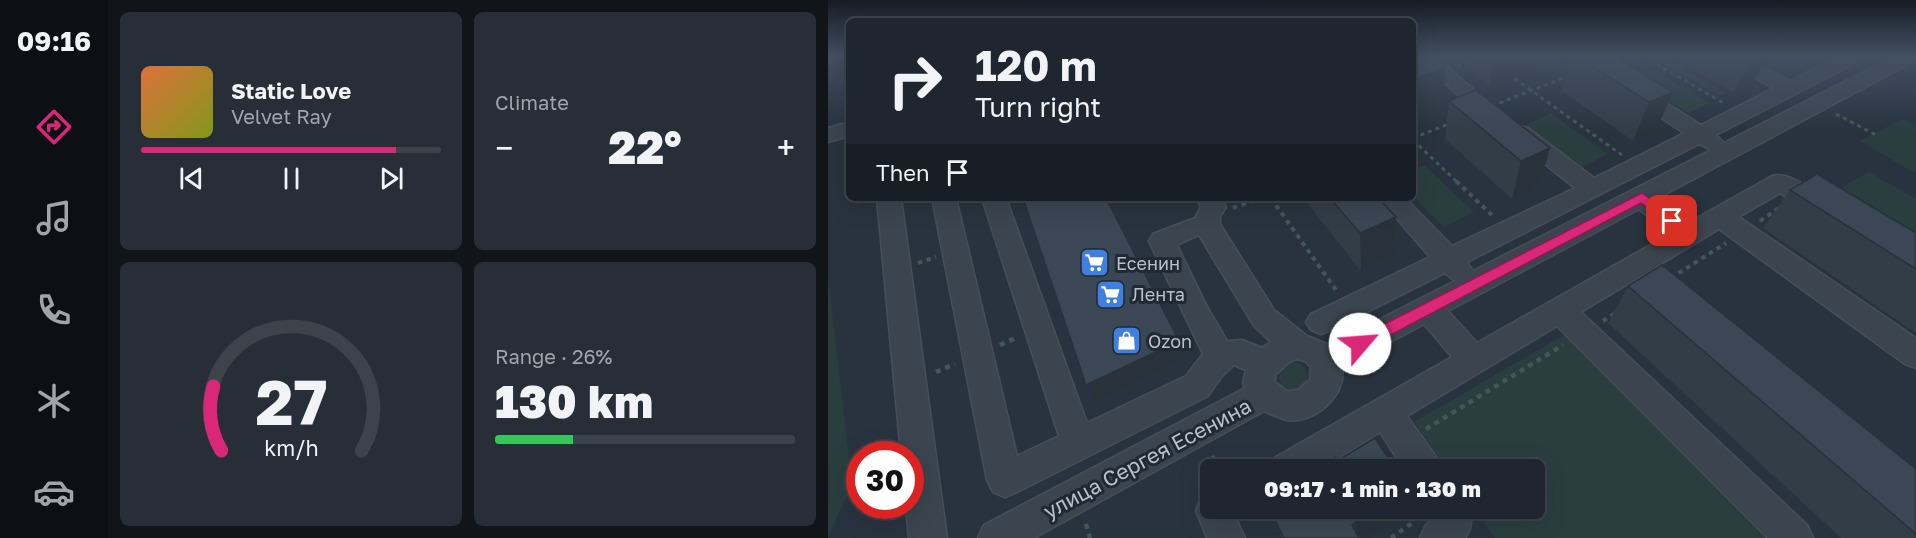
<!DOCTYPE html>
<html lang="en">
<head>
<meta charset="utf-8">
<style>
	body { margin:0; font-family:"Golos Text",sans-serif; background:#272e37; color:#f1f3f6; height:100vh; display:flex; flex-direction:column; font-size:22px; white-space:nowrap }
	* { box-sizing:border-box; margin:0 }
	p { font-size:20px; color:#a1a5aa }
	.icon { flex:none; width:33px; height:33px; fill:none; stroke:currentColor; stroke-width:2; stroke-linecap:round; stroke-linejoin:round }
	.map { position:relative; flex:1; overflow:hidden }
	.panel { display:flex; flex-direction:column; gap:12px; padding:12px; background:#11151a; width:720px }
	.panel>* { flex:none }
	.banner { position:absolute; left:18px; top:18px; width:570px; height:183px; border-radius:9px; box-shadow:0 6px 24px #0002,0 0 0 2px #3c434b; background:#1f262f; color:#f1f3f6; overflow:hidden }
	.speed { position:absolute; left:18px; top:441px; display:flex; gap:12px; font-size:30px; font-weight:700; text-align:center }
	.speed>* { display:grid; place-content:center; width:78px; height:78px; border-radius:50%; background:#1f262f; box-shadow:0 6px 24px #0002,0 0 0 2px #3c434b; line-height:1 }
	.speed .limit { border:9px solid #d22; background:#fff; color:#111 }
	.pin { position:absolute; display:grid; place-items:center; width:51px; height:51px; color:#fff; margin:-26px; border-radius:12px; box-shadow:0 3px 9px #0006 }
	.me { position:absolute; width:66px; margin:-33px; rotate:63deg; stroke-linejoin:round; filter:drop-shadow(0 0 4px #0008) }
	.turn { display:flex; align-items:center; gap:21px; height:126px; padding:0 30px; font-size:27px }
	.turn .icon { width:78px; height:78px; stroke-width:2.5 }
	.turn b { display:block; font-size:42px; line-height:51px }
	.then { display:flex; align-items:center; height:57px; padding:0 30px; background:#0003; gap:12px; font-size:22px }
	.big { font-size:45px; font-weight:800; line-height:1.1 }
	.panel .card { flex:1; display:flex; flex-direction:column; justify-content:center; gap:9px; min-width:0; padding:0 21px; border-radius:9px; background:#272e37 }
	.panel .dial { align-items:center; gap:0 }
	.dial svg { height:156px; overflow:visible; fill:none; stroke:#3c434b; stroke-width:7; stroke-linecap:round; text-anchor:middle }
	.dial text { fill:#f1f3f6; stroke:none }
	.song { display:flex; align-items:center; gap:18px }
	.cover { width:72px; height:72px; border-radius:9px; background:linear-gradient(135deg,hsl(20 70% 55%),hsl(70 70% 35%)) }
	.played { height:6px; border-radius:3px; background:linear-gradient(90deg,#db2777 85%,#3c434b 85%) }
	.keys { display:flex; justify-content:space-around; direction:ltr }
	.heat { display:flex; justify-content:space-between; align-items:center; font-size:33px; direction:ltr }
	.charge { height:9px; border-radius:4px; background:linear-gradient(90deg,#34c759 26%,#3c434b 0) }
	.panel .tiles { flex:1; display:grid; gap:12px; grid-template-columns:repeat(2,1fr) }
	.trip { position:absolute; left:372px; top:459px; width:345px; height:60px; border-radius:9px; background:#1f262f; box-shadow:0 6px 24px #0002,0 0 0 2px #3c434b; font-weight:800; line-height:60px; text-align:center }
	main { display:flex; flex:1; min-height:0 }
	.dock { display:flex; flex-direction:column; width:108px; justify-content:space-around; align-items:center; background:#0c0f13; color:#a1a5aa }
	.dock .icon { width:42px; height:42px }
	.dock .selected { color:#db2777 }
	.dock b { font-size:27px; color:#f1f3f6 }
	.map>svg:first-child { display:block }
	.green { fill:#2a3e40 }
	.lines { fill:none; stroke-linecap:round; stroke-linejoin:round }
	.minor-casing { stroke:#464e58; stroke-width:3 }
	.path-far2 { stroke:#445758; stroke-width:3; stroke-dasharray:4 4; stroke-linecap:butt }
	.path-far1 { stroke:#445758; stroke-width:4; stroke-dasharray:4.5 4.5; stroke-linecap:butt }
	.path { stroke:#445758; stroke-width:4.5; stroke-dasharray:5 5; stroke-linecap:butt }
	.minor { fill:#3c454f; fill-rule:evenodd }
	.wall { fill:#333d48 }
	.shaded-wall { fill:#29323b }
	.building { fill:#3b4754; stroke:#29323b; stroke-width:1.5 }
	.route { fill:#db2777; stroke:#8e194d; stroke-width:1.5 }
	.labels { text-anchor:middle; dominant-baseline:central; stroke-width:6; stroke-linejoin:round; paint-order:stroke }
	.poi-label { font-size:18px; fill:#b9c0c9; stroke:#212a34; text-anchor:start }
	.near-street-label { font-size:21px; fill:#b9c0c9; stroke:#212a34 }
</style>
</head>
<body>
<main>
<nav class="dock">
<b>09:16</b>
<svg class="icon selected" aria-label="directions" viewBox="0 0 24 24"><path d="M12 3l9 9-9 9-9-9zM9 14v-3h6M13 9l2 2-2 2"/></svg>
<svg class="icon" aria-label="music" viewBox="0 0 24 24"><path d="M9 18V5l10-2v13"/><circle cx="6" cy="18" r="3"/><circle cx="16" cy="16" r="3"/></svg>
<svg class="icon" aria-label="phone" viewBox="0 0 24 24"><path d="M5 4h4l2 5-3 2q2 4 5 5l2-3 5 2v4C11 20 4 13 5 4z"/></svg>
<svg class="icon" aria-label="climate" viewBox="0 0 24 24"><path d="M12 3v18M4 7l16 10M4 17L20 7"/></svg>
<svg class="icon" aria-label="car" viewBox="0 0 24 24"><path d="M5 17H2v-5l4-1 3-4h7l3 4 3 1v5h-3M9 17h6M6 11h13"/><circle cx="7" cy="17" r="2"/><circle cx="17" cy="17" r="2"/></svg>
</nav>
<section class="panel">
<div class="tiles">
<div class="card">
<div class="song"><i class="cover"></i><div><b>Static Love</b><p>Velvet Ray</p></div></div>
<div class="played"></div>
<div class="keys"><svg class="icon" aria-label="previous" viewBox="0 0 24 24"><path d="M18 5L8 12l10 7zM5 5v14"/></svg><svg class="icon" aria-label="pause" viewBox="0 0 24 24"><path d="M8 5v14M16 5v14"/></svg><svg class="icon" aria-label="next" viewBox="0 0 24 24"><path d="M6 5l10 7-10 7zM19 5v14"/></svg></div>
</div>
<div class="card"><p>Climate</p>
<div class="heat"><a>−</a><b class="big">22°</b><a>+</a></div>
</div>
<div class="card dial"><svg viewBox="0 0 100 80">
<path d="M14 69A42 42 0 1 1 86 69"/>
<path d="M14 69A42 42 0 0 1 10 36" stroke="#db2777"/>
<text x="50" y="56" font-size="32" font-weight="700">27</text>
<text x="50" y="72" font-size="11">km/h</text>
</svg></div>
<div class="card"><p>Range · 26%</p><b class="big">130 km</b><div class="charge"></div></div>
</div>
</section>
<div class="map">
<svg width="1088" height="538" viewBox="0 0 1088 538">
	<rect width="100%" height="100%" fill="#29333f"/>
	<path class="green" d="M821,56H832L898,93L892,96Z
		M824,69L882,103L860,113L802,78Z
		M723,113L780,154L754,167L698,125Z
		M1074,119L1088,126V170L1085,172L1032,141Z
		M596,165L646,212L616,227L585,196V170Z
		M1041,172L1088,199V251L998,196Z
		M0,277L24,485L0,537Z
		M743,331L948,538H667L646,509L706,508V470L619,469L586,422Z
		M451 376a14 14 0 1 1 28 0a14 14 0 1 1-28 0Z"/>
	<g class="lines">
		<defs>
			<path id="minor" d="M585,56H606L651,94L648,98H634Z
				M891,56H914L962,81L1011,56H1035L1033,60L888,135L896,143L1067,56H1088V60L830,198L862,222L944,176C963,171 985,192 1002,202L1005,208L1002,214C983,219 967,203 952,193L911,217L1088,338V368L1077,364L891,229L753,312L979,525L985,538H940L729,326L579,416L609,458L614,470H576L552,432L491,470H441L446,458L624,357L596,324L514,368C519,396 485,425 458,420C451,418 443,414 436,411L206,538H150L156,525L417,388L415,383L418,370L406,365L394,376L380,396L189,492L177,497L165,492L159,480L104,198H128L189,456L231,436L154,198H178L259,423L358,376L375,354L321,241L325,234L367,218L373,207L368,198H393L398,207L392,217V224L446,310L479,336L501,345L627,281L617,273L503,330L493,334L483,330L478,322L483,314L602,257L551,198H577L624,246L747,188L684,138L681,133L684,128L692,126L700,128L766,178L856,133L800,96L797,92L800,88H814L873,125L946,88L893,60ZM871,144L883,150L645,271L639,262ZM811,209L842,234L649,343L620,311ZM371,235L426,326L443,342L434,348L414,340L399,341L378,305L349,245ZM469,359L477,361L483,367L482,379L470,390L459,391L447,382V375L461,362Z
				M21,122V136L0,142V128Z
				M49,198H73L119,538H81L78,506H82V454H73Z
				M382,493V508H409L406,514L417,538H379L368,511L373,498Z
				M606,508H642C644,520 644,528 637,538H592L598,525L607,516Z"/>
		</defs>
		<use href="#minor" class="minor-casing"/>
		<path class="path-far2" d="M736,56L746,62
			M815,56L897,104
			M784,59L792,56
			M629,66L650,58
			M680,74L794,155
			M664,106L740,76
			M1008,114L1048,135
			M585,138L623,123
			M585,140L630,183"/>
		<path class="path-far1" d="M628,181L666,217
			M443,198L510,293
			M405,208L433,198
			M932,221L951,208
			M90,263L108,257
			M843,278L898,243
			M775,321L789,312
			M182,341L190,337"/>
		<path class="path" d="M172,345L185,339
			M108,372L127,364
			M598,429L735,345
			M384,456L392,470
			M415,516L428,508
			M258,524L262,538
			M563,538L587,521L582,508"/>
		<use href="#minor" class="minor"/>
	</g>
	<path class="wall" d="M585,56L615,102L587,113L585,111Z
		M647,56H726L725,60L661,85L644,72Z
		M743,56H786L845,92L828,130L805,141L734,91Z
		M842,56H940L924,83L905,92Z
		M621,101L722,148L711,186L684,199L617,139Z
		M962,190L1088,233V333L935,228Z
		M475,198H550L568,217L566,255L533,271Z
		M800,286L1088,469V538H1013L780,323Z
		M441,508H577V514L542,538H454Z"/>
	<path class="shaded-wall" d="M8,56H14L16,59L17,75L8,77L9,112L0,114V65Z
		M666,56H726L725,60L661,85Z
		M925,56H940L924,83L905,92Z
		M618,67L615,102L587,113L589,78Z
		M845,92L828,130L805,141L821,102Z
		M722,148L711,186L684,199L693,161Z
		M568,217L566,255L533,271L532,233Z
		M351,341L358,357L269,401L258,385Z
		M549,508H577V514L542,538H525L524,525Z"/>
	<path class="building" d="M0,56H8V63L0,65Z
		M585,56H604L618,67L589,78L585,74Z
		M748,56H786L845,92L821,102Z
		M648,90L722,148L693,161L621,101Z
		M989,174L1088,233V269L962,190Z
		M195,198H278L351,341L258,385Z
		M502,198H550L568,217L532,233Z
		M834,265L1088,469V534L800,286Z
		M547,438L568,470H486L507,457L509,461Z
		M441,508H549L524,525L531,538H456Z"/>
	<linearGradient id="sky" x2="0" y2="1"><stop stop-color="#171c23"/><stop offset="0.43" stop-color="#435063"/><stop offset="1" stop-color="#435063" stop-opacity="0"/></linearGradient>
	<rect width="1088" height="131" fill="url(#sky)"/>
	<path class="route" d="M814,193L849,218L851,221L849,224H840L813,203L538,348L532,350L527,348L525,344L527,339Z"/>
	<defs>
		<symbol id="supermarket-square" viewBox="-11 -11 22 22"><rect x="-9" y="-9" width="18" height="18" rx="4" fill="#3f7fe0" stroke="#212a34"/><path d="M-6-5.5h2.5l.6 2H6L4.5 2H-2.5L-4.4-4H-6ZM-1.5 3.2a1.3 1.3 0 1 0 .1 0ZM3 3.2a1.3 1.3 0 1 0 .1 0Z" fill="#fff"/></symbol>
		<symbol id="shop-square" viewBox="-11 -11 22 22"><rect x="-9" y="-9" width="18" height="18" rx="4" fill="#3f7fe0" stroke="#212a34"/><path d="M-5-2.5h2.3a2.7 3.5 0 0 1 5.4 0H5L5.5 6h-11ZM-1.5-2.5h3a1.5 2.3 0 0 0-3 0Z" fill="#fff"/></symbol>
	</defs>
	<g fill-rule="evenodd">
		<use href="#supermarket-square" x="250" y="246" width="33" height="33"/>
		<use href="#supermarket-square" x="266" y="278" width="33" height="33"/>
		<use href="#shop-square" x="282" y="324" width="33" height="33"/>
	</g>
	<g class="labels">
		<g class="poi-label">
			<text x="288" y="263">Есенин</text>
			<text x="304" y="294">Лента</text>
			<text x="320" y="341">Ozon</text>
		</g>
		<g class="near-street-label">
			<text transform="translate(319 458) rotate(-28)">улица Сергея Есенина</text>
		</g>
	</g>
</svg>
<div class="speed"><div class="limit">30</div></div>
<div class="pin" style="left:844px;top:221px;background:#d93025"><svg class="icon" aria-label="arrive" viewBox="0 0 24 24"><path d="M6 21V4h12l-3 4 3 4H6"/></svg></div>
<svg class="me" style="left:532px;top:344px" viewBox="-20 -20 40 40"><circle r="19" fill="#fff"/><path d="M0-13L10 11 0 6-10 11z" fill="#db2777"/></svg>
<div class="trip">09:17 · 1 min · 130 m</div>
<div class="banner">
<div class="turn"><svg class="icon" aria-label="right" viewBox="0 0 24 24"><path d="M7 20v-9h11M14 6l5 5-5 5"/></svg><div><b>120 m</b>Turn right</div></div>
<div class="then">Then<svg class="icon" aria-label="arrive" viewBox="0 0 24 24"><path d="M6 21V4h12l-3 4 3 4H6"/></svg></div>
</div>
</div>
</main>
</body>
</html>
